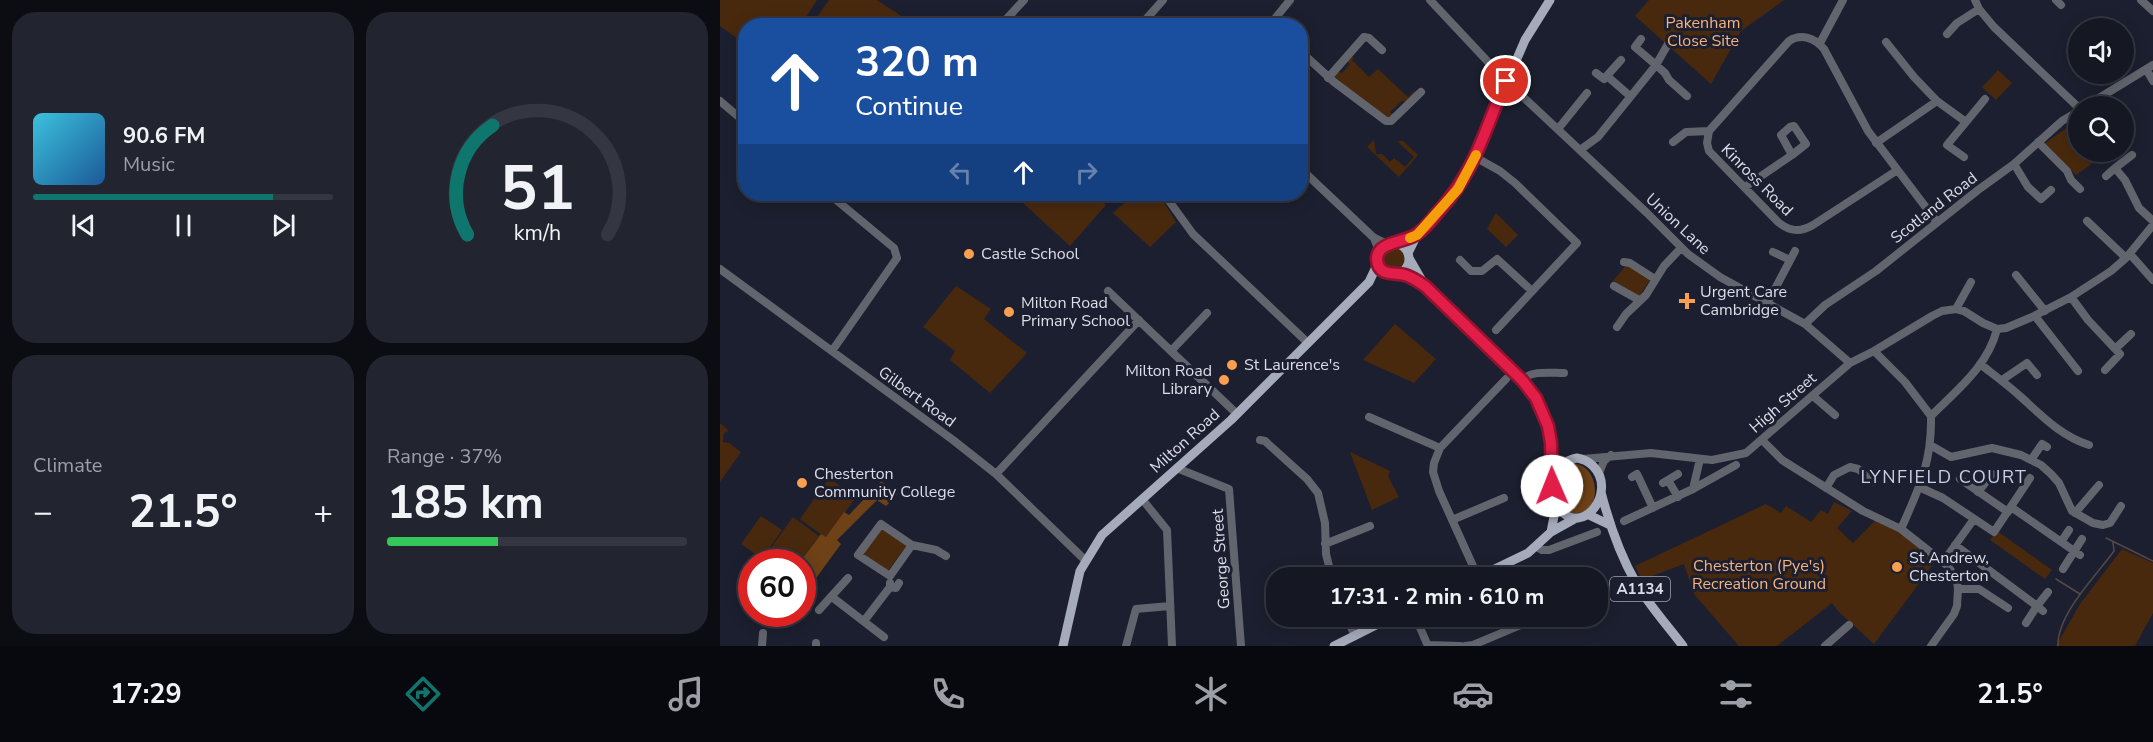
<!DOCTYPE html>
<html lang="en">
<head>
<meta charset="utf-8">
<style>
	body { margin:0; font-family:"Nunito Sans",sans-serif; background:#222430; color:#f1f3f6; height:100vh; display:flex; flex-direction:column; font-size:22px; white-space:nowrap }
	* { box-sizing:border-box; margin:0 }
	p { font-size:20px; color:#9d9fa6 }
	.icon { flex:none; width:33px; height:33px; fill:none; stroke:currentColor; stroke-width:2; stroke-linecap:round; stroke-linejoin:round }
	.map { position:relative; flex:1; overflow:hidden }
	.drawer { display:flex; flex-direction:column; gap:12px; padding:12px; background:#0c0d13; width:720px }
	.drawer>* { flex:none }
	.banner { position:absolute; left:18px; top:18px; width:570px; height:183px; border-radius:24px; box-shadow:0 3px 15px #0003,0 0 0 2px #343641; background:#1a4fa0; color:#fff; overflow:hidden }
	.buttons { position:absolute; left:1348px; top:18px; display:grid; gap:12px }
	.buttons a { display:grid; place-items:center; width:66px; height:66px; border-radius:50%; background:#151723; box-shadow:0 3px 15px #0003,0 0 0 2px #343641; font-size:30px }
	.speed { position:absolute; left:18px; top:549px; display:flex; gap:12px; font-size:30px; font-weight:700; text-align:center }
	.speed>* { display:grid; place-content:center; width:78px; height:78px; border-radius:50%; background:#151723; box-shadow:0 3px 15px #0003,0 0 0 2px #343641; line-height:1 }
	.speed .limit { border:9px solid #d22; background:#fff; color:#111 }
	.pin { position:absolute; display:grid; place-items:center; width:51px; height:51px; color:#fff; margin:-26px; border:3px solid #fff; border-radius:50%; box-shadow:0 2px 6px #0007 }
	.me { position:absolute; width:66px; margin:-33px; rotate:359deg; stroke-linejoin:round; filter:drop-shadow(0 0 4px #0008) }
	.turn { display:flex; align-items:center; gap:21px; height:126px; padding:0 18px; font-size:27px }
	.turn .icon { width:78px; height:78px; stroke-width:2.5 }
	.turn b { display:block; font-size:42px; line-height:51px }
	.lanes { display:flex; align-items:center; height:57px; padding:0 18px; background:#0003; justify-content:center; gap:30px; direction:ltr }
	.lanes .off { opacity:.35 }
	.big { font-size:45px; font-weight:700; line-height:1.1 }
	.drawer .widget { flex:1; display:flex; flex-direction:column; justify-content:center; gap:9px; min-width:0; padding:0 21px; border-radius:24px; background:#222430 }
	.drawer .dial { align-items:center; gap:0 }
	.dial svg { height:156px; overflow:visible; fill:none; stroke:#343641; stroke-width:7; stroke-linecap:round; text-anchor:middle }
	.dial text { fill:#f1f3f6; stroke:none }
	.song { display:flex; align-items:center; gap:18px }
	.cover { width:72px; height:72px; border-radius:9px; background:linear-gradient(135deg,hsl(190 70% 55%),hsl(210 70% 35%)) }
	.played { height:6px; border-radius:3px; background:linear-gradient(90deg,#0f766e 80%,#343641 80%) }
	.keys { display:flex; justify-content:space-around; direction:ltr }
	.heat { display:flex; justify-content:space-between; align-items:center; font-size:33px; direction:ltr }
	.charge { height:9px; border-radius:4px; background:linear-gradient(90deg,#34c759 37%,#343641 0) }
	.drawer .tiles { flex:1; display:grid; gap:12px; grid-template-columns:repeat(2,1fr) }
	.trip { position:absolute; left:546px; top:567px; width:342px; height:60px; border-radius:24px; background:#151723; box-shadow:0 3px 15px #0003,0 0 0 2px #343641; font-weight:700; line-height:60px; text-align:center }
	.dock { display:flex; height:96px; justify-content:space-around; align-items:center; background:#08090e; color:#9d9fa6 }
	.dock .icon { width:42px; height:42px }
	.dock .selected { color:#0f766e }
	.dock b { font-size:27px; color:#f1f3f6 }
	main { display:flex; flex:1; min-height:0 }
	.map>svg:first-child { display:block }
	.green { fill:#48290e }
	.forest { fill:#6e4117 }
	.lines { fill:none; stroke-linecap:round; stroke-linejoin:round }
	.stream { stroke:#554946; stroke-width:1.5 }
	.minor { stroke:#63656e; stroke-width:8 }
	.major { stroke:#a6abbc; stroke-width:9 }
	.route-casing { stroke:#92132f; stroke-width:15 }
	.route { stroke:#e11d48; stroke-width:10 }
	.slow { stroke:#f59e0b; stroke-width:10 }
	.poi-dot { fill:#fa9f4f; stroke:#1c1f2f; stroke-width:2 }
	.labels { text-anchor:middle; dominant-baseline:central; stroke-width:6; stroke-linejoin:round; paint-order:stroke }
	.shield { fill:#1c1f2f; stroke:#a2a5b1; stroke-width:1.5 }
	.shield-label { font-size:15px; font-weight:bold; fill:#dbdee9 }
	.park-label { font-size:16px; fill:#f8b37c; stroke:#1c1f2f }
	.street-label { font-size:16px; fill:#dbdee9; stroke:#1c1f2f }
	.poi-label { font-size:16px; fill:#dbdee9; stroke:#1c1f2f; text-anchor:start }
	.neighbourhood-label { font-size:18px; letter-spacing:1.5px; fill:#c9cee4; stroke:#1c1f2f }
</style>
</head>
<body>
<main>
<section class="drawer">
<div class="tiles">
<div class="widget">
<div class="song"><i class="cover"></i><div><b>90.6 FM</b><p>Music</p></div></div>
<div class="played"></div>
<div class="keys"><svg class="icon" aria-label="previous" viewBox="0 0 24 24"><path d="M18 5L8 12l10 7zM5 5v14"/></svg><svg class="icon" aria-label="pause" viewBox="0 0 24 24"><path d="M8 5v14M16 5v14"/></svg><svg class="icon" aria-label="next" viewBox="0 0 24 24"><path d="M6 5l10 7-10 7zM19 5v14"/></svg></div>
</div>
<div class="widget dial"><svg viewBox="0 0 100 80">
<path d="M14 69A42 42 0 1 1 86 69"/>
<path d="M14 69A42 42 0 0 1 27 13" stroke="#0f766e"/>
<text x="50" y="56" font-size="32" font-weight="700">51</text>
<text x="50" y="72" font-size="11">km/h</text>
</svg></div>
<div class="widget"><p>Climate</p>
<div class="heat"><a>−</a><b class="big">21.5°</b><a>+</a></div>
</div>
<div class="widget"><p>Range · 37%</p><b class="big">185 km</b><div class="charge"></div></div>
</div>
</section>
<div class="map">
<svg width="1433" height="646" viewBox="0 0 1433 646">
	<rect width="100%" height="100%" fill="#1c1f2f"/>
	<path class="green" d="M0,0H97L81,25L26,26L25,44L0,26Z
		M109,0H157L195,25H91Z
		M929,0H1064L1021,31L991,84L915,16Z
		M631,56L634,58L632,60L649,77L658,69L688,97L694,91L696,93L686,103L683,100L670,112L673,115L667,118L615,79V76L618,71L622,73L630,64L627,61Z
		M1278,70L1292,83L1276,100L1262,87Z
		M1359,119V152H1388L1356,175L1324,144Z
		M654,140L656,154H662L670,162L674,158L685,167L694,157L678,142L680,141H683L698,155L679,177L647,147Z
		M293,194H373L386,205L350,246Z
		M414,194H436L442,199L456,222L430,247L393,213Z
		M776,213L798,235L786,247L767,229Z
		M661 259a12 12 0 1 1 24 0a12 12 0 1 1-24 0Z
		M907,264L931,278L919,297L893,281Z
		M236,286L271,309L264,319L307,353L270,393L230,360L235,351L203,327Z
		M675,324L716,359L694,383L643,360Z
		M0,423L9,431L4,433L3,442L9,443L21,452L0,482Z
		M630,452L670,471L668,476L679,497L652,510Z
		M109,478L136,497L106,538L80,519Z
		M1114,502L1132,511L1117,528L1133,543L1155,521L1180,532L1215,562L1154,644L1118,611L1112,603L1057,646H1019L974,594L964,564L922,580L915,566L1046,504L1061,513L1066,506L1091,522L1101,510L1108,514Z
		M41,516L62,530L42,559L21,544Z
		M73,517L99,536L80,562H46L42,560Z
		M165,528L187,545L167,572L145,557L143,551L159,529Z
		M1277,531L1332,570L1325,579L1270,540Z
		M1402,549L1433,563V613L1415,646H1336L1360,604Z"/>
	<path class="forest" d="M856,464C881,468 882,515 855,513C848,513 843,509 841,502C837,493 838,479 842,470Z
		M161,481L178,494L166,506L157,500L117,540L121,544L83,596L82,562H80L101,534L106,537L124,512L129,515Z"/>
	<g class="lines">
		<path class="stream" d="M1386,538L1433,561
			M1336,579L1360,594
			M1338,646C1337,614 1376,576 1394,551L1393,542"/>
		<path class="minor" d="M710,0L786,81L927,213L968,254L1000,277L1085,324L1130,363
			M1255,0L1259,9L1274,27L1359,108
			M1336,0L1341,5
			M1421,0L1433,11
			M280,26L304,0
			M420,26L443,0
			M549,26L570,0
			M1227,34L1237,23L1259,9
			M921,39L915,47L936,65L945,73L949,80L967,96
			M1166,42L1194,77L1217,101L1246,122
			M1100,43L1123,0
			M580,51L614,82L666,121H671L701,92
			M1426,69L1433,81
			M876,73L884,79L901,60
			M887,76L910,96
			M608,78L644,37L649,38L662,50
			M0,101L26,123
			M1366,106L1433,65
			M838,129L867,93
			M953,142L966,132L989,131
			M1318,142L1347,171L1351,180L1360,189
			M1156,143L1217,101
			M860,150L878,137L936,65L948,44
			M1412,155L1395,168L1405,180L1419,208L1433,221
			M755,157L780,171L795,183L857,243L776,330
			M1244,157L1227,145L1265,99
			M1294,164L1308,187L1321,199L1331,190
			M580,168L653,237L667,244
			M1176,171L1093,225C1079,233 1069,231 1058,222L989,151L987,143L989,131L1069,41C1081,33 1095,38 1104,49L1148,131L1217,222
			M1386,176L1395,168
			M1025,187L1072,155L1061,135L1070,127L1074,126L1086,144L1072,155
			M109,194L174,248L177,258L112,351
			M444,194L473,234L588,343
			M1367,221L1406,258
			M654,238L659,251
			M1053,252L1070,260
			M1410,254L1433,280
			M740,260L751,271H762L777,259L812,291
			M904,262L910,263L935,279
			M0,269L233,440L276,474L365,560
			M1296,275L1325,311
			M894,286L919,300
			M388,291L517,414
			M1351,297L1368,320L1400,354L1385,370
			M1048,302L1075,251
			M1236,309L1251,282
			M1315,316L1358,371
			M1085,324L1105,305L1156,271L1258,190L1294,164L1342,121L1359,111
			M897,327L906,314L926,295L944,266L961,248
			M1396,348L1411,334
			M451,351L487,313
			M1154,351L1185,382L1211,416
			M1260,364C1274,375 1288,385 1301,397C1322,416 1341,436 1369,445
			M802,380C812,370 830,373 844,373
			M1282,380L1307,363L1317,375
			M1093,396L1115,415
			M649,417L720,448
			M540,440L545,441L587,479L598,493L605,523L606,554L612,578
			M1042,440L1062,460L1143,511L1181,529L1228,566L1237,581L1238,589L1237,606L1234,614L1211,646
			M1210,445L1231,457L1272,448L1301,455L1321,465L1331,474L1339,483L1352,511L1373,523L1383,525L1390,523L1401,506
			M863,459L931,453L992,460L1026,453L1130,363L1154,351L1212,316L1222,311L1236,309L1244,311L1263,323L1277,329L1286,328L1312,317L1351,297L1391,271L1406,258L1433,225
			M1311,460L1322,444L1327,447
			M459,469L509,489L521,646
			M879,473L884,461L891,455
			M276,474L419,320
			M912,477L917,474L933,508
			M1240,479L1288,512
			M948,480L958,497
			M943,483L958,474
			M1199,487L1223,498L1274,532L1310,478
			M1106,488L1114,475L1130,467L1138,469L1154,482
			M973,489L980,459
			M1258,492L1272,474
			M422,499L447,530L452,646
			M1291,507L1360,555
			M1355,513L1379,485
			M732,520L784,498
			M904,521L973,489L1016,465
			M1181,529C1199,488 1212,463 1211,416C1237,390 1268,366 1277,329
			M1341,542L1349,530
			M605,544L650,526
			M192,545L170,576L138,555L161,524L192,545L216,550L226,556
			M1235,545L1317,606L1306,623
			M817,547L822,550H829L877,532
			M1223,562L1254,519
			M1343,569L1362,539
			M758,577L719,491L713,472L714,463L720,448L786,379
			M170,583V587L176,588L179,583
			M1238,589H1259L1288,608
			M112,597L164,637
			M99,610L128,578
			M1323,611L1317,606L1328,592
			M626,616L635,636
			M695,616L708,646
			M144,621L170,587
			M708,645L740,646
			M42,646L43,633
			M96,646V643
			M406,646L416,609L450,606
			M745,646L753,645L822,616
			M1105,646L1129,625"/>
		<path class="major" d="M657 259a16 16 0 1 1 32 0a16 16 0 1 1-32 0Z
			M688,253L697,235L733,196L748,173L805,40L830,0
			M689,258L705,286L802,380L816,398L828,426L833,476
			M857,458C863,459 868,461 873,466C898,491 863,538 839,509C823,489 833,463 857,458Z
			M881,492C889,523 900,555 916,583C929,605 947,625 963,646
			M869,515L890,525
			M831,532L836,506
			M756,578L808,553L831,532L856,518
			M343,646L360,571L382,535L511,420L649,282L658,263
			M614,646L674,616"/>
	</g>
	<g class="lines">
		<defs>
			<path id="route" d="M786,81C765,128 756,171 719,211C713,218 705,229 697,234C685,243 657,241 657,259C658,277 674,272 685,275C692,277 699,282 705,286L802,380L816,398L828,426L831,443L832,486"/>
		</defs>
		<use href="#route" class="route-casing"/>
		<use href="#route" class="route"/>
		<path class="slow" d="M690,238L697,235L738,189L756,155"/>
	</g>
	<g class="poi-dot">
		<circle cx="249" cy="254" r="6"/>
		<path d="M964 292h6v6h6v6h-6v6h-6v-6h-6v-6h6z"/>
		<circle cx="289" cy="312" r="6"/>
		<circle cx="512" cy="365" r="6"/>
		<circle cx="504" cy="380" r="6"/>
		<circle cx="82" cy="483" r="6"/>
		<circle cx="1177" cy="567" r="6"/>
	</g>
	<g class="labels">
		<rect class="shield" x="890" y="577" width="60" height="24" rx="4.5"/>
		<g class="shield-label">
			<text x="920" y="589">A1134</text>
		</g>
		<g class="park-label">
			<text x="983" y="23">Pakenham<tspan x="983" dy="18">Close Site</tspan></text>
			<text x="1039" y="566">Chesterton (Pye's)<tspan x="1039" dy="18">Recreation Ground</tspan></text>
		</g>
		<g class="street-label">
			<text transform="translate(1037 180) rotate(45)">Kinross Road</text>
			<text transform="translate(1214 208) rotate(-38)">Scotland Road</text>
			<text transform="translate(958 224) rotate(43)">Union Lane</text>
			<text transform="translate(197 397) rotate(36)">Gilbert Road</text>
			<text transform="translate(1063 403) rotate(-41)">High Street</text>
			<text transform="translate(465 441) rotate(-42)">Milton Road</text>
			<text transform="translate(501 559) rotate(-94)">George Street</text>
		</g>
		<g class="poi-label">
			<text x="261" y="254">Castle School</text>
			<text x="980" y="292">Urgent Care<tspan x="980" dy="18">Cambridge</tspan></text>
			<text x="301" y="303">Milton Road<tspan x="301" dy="18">Primary School</tspan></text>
			<text x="524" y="365">St Laurence's</text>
			<text x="492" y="371" text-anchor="end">Milton Road<tspan x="492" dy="18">Library</tspan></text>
			<text x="94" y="474">Chesterton<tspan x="94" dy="18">Community College</tspan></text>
			<text x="1189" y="558">St Andrew,<tspan x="1189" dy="18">Chesterton</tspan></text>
		</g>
		<g class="neighbourhood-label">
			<text x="1224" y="477">LYNFIELD COURT</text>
		</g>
	</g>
</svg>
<div class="buttons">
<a><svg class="icon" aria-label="sound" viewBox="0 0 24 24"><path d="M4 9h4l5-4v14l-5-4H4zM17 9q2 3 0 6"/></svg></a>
<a><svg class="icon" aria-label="search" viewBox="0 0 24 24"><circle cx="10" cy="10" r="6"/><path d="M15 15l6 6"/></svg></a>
</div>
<div class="speed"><div class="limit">60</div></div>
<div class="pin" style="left:786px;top:81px;background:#d93025"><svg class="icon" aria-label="arrive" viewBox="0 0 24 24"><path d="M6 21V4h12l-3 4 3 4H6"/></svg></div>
<svg class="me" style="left:832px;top:486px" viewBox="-20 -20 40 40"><circle r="19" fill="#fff"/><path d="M0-13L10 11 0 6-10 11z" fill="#e11d48"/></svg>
<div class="trip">17:31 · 2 min · 610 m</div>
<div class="banner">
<div class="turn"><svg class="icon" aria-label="ahead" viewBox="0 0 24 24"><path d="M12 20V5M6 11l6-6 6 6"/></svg><div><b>320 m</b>Continue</div></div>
<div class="lanes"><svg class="icon off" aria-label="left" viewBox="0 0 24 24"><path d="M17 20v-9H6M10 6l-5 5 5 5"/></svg><svg class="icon" aria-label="ahead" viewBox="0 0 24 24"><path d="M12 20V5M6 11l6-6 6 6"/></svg><svg class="icon off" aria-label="right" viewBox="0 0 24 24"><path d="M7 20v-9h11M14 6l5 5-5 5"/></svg></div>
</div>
</div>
</main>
<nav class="dock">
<b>17:29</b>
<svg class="icon selected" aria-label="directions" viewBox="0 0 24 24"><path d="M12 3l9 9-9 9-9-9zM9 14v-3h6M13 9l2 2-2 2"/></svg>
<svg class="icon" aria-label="music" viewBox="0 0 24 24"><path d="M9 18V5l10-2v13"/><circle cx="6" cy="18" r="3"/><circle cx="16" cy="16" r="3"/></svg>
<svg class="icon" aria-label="phone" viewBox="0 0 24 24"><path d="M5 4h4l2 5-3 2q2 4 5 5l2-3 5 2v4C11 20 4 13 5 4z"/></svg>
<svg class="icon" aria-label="climate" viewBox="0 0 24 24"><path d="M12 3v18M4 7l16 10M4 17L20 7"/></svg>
<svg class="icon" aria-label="car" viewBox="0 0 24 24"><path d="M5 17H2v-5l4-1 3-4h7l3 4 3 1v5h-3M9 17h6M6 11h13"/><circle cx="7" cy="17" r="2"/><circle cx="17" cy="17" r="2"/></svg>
<svg class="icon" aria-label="filters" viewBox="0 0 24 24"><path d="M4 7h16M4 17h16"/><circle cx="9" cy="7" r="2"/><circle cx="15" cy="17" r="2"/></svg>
<b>21.5°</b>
</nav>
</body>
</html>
